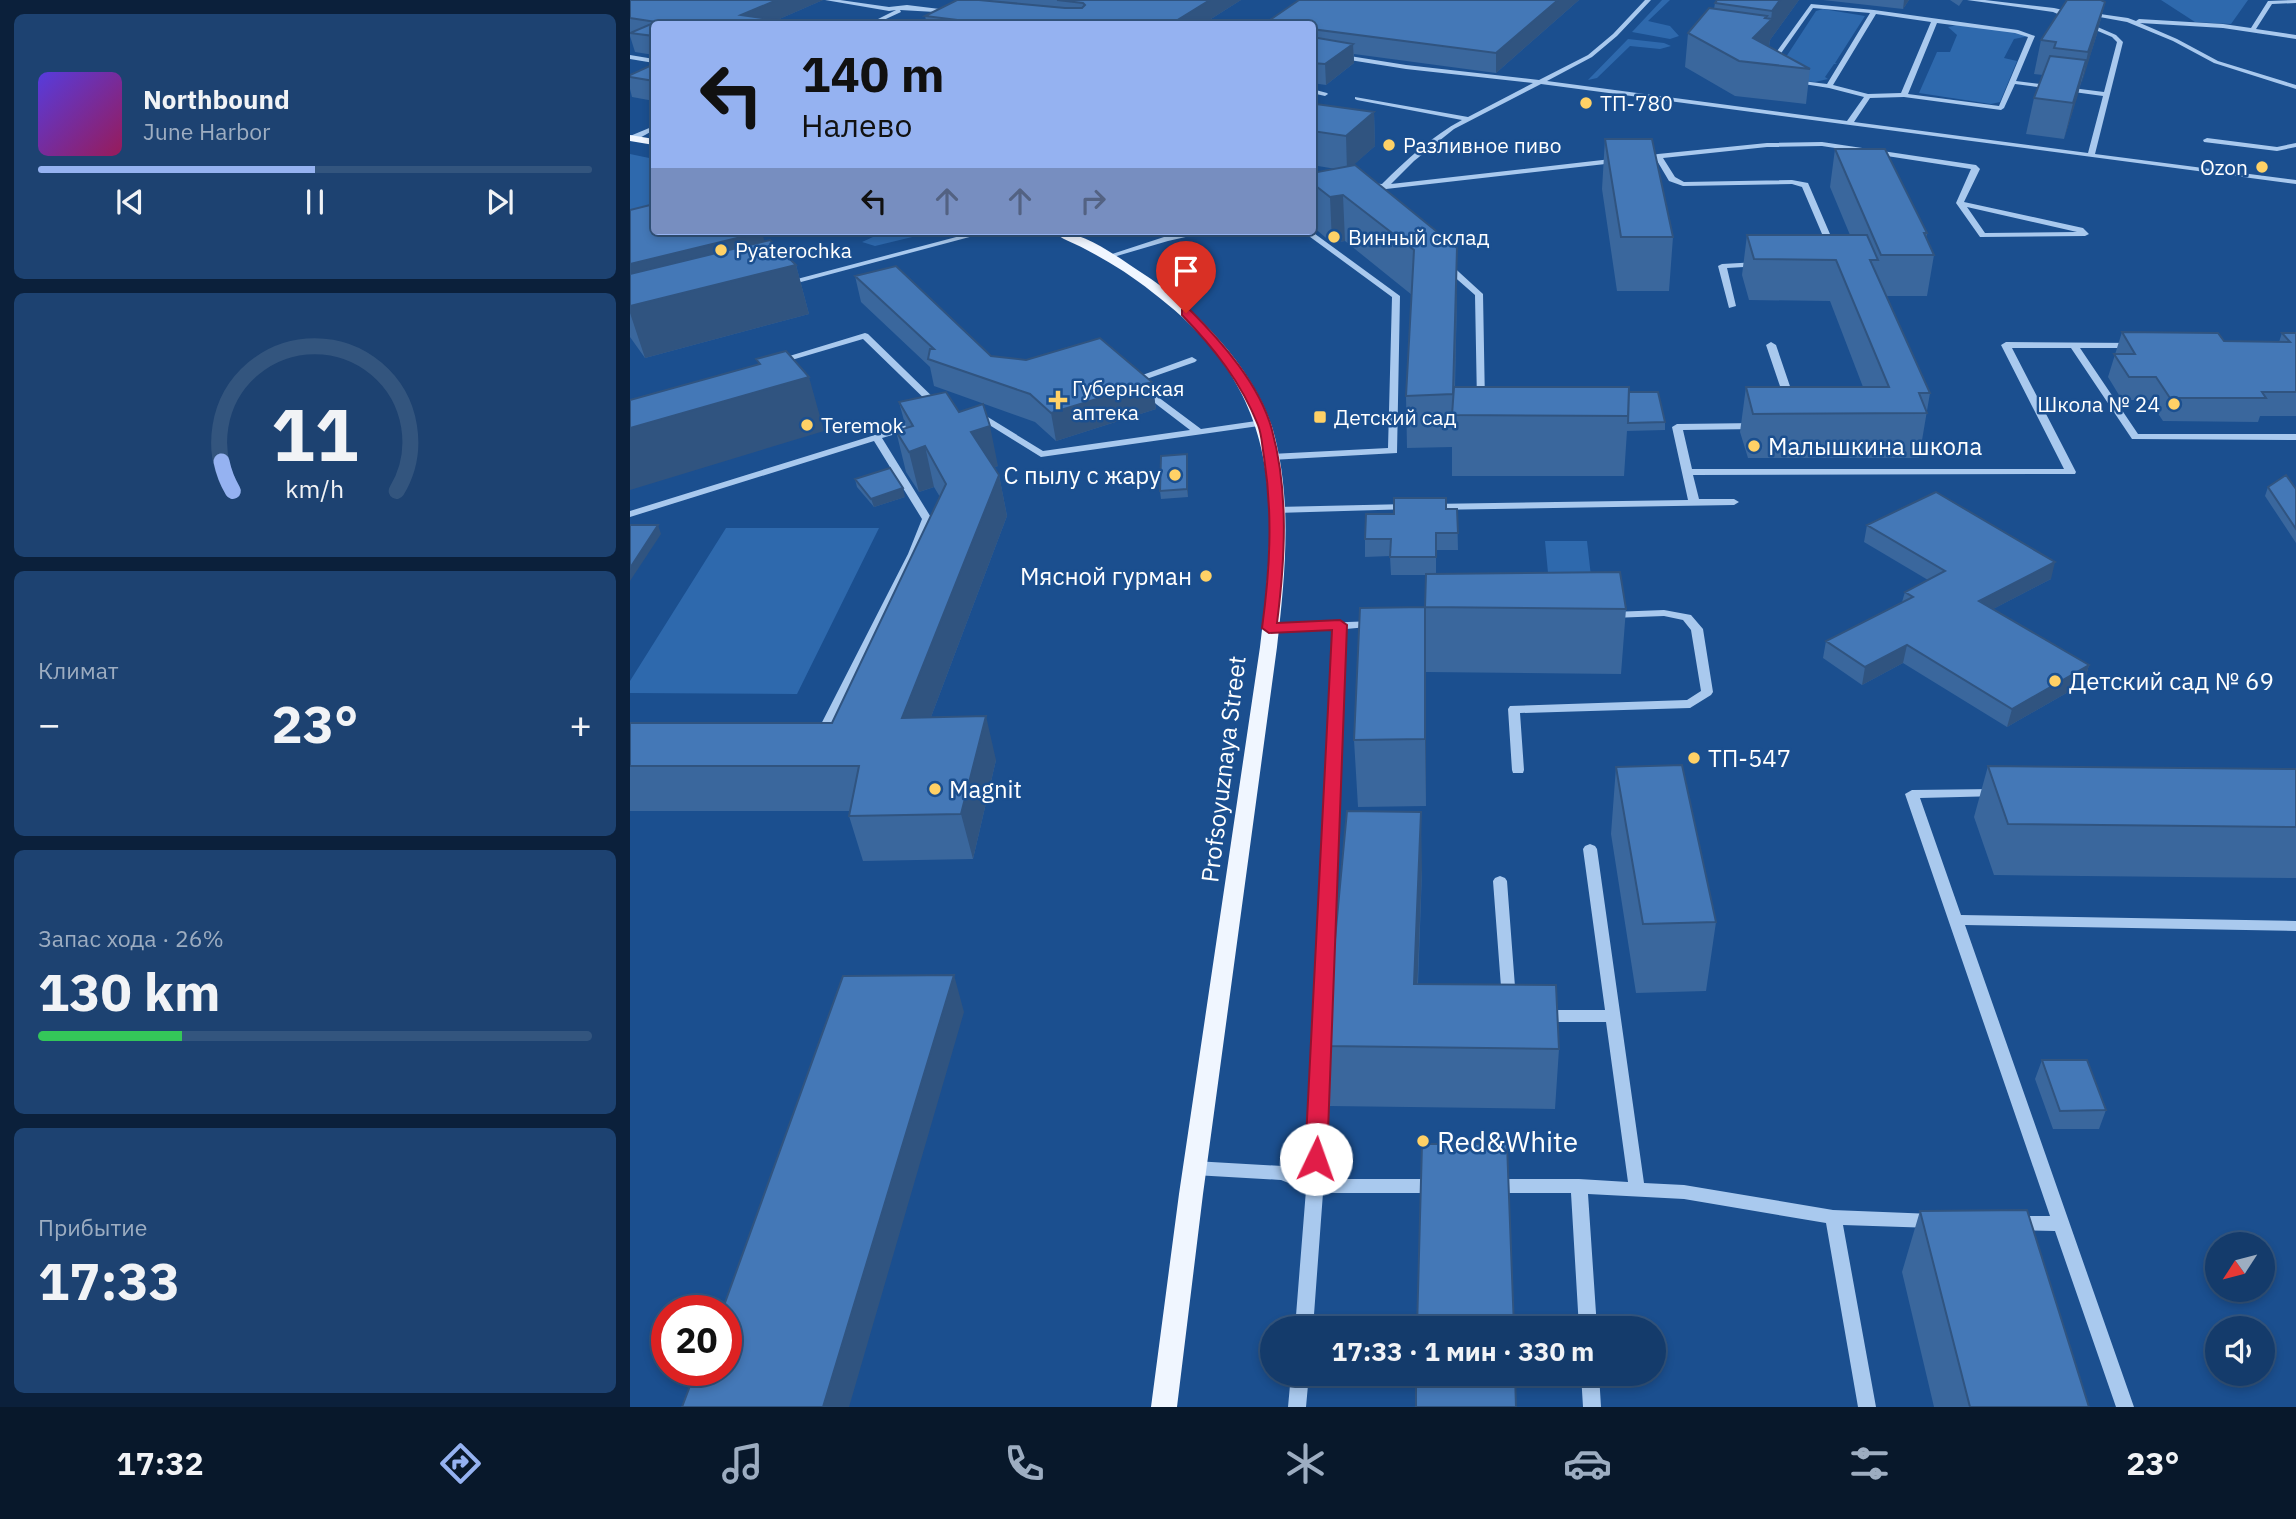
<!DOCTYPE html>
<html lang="ru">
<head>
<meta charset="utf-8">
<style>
	body { margin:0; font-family:"IBM Plex Sans",sans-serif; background:#1d4271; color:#f1f3f6; height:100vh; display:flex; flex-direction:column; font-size:26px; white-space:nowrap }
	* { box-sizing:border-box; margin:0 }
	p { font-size:23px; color:#9dadc1 }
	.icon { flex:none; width:38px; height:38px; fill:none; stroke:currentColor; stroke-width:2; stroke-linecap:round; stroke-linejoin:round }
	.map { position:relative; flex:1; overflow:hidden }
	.details { display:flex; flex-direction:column; gap:14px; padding:14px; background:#0b203b; width:630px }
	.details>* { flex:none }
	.banner { position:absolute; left:21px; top:21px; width:665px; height:214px; border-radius:7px; box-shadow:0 4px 10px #0003,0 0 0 2px #33557e; background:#95b2f1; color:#111; overflow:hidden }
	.needle { width:46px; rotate:234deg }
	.buttons { position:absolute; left:1575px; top:1232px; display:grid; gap:14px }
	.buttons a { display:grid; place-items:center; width:70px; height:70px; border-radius:50%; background:#143b6b; box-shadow:0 4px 10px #0003,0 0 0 2px #33557e; font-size:35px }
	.speed { position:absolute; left:21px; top:1295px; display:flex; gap:14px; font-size:35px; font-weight:700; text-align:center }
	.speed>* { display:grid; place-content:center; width:91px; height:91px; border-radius:50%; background:#143b6b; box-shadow:0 4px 10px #0003,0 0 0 2px #33557e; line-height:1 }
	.speed .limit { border:10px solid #d22; background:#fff; color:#111 }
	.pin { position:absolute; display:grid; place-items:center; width:60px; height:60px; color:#fff; margin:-72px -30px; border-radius:50% 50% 50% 0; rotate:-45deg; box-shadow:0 0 7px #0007 }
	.pin .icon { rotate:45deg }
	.me { position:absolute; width:77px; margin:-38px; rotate:3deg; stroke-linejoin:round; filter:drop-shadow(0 0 5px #0008) }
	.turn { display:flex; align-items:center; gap:24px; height:147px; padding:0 35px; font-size:32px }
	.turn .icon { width:91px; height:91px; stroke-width:2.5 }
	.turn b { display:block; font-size:49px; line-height:60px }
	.lanes { display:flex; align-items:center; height:66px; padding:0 35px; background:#0003; justify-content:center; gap:35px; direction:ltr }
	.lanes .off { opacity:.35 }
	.big { font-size:52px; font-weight:800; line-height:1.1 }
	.details .tile { flex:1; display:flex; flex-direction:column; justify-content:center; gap:10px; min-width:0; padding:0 24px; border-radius:10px; background:#1d4271 }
	.details .dial { align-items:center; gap:0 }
	.dial svg { height:182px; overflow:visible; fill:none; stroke:#33557e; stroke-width:7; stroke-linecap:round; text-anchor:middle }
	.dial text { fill:#f1f3f6; stroke:none }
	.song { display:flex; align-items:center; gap:21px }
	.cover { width:84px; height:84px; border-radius:10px; background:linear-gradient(135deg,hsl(250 70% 55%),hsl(330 70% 35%)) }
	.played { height:7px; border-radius:4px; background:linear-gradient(90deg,#95b2f1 50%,#33557e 50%) }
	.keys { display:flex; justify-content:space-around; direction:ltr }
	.heat { display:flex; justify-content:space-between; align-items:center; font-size:38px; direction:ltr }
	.charge { height:10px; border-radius:5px; background:linear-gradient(90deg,#34c759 26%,#33557e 0) }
	.trip { position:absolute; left:630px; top:1316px; width:406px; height:70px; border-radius:35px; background:#143b6b; box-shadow:0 4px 10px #0003,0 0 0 2px #33557e; font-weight:800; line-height:70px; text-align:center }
	.tab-bar { display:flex; height:112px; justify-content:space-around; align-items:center; background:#08182b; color:#9dadc1 }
	.tab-bar .icon { width:49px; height:49px }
	.tab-bar .on { color:#95b2f1 }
	.tab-bar b { font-size:32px; color:#f1f3f6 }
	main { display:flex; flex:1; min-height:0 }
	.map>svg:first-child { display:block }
	.green { fill:#2e69ad }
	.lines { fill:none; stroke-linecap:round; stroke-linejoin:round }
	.minor { fill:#a9c9ee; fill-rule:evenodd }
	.major { fill:#f0f6ff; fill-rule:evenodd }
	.wall { fill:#3a679d }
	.shaded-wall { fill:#305480 }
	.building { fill:#4478b7; stroke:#305480; stroke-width:2 }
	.route { fill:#e11d48; stroke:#92132f; stroke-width:2 }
	.poi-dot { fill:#ffd166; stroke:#1b4f8f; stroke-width:2.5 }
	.labels { text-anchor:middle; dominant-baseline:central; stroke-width:5; stroke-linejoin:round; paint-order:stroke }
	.far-poi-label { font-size:21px; fill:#fff; stroke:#1b4f8f; text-anchor:start }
	.poi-label { font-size:24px; fill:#fff; stroke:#1b4f8f; text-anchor:start }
	.street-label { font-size:24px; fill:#fff; stroke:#1b4f8f }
	.near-poi-label { font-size:28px; fill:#fff; stroke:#1b4f8f; text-anchor:start }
</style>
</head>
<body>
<main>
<section class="details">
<div class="tile">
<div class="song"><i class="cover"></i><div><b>Northbound</b><p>June Harbor</p></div></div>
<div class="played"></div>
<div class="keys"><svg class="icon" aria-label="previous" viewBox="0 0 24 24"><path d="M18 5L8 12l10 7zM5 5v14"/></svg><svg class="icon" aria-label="pause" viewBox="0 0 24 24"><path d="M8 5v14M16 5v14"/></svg><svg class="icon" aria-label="next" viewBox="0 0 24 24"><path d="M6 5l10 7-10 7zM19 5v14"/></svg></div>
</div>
<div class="tile dial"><svg viewBox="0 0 100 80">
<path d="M14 69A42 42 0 1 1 86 69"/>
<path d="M14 69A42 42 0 0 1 9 56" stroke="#95b2f1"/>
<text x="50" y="56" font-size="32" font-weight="700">11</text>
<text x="50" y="72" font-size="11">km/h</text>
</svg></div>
<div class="tile"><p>Климат</p>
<div class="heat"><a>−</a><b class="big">23°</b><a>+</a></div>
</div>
<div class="tile"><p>Запас хода · 26%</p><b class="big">130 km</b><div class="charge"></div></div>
<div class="tile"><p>Прибытие</p><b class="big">17:33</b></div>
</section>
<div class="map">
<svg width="1666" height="1407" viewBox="0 0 1666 1407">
	<rect width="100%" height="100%" fill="#1b4f8f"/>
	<path class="green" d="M1032,0H1040L1018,21L1040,26L1049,36L1040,39L1002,32Z
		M1531,0H1618L1601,24L1565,22Z
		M1193,9L1235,16L1205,63L1207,64H1204L1195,77L1198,79L1185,82L1157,79L1156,57L1186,11Z
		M1327,25L1387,32L1399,36L1384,39L1374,58L1387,61L1370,102L1361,104L1289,93L1307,52H1320L1327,35L1318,27Z
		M998,39L1034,43L1041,46L1030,49L1000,46L967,78L958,80Z
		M0,154L24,159V231L0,258Z
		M256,231H307L245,246L232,242Z
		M96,528H249L167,694L0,693V681Z
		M915,541H957L963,594H920Z"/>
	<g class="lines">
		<path class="minor" d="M195,0H210L259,7L277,5L326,11L323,13L270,10L271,12L245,24H238L266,10L259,11Z
			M1015,0H1021L987,36L962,57L917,81L1217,121L1234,97L1199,88L1161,82L1164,80L1197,84L1240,13L1183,8L1142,66L1137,65L1181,4L1244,10L1388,30L1405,36L1386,81L1474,92L1487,42L1482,37L1423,12L1337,0H1355L1424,8L1433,10V12L1486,35L1493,42L1465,154L1666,180V184L911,84L824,129L784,161L761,184L990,158L994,160L993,162L756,189L752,191L733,185L737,183L752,184C776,160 802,136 832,120L727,100L725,99V97L838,117L903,83L776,69L682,54V50L776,65L909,80L958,55L983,34ZM1246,14L1301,22L1271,93L1238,94L1203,85ZM1307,23L1385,33L1398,37L1369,106L1278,94ZM1385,84L1473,96L1458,153L1224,122L1240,98L1274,97L1371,110L1374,108Z
			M1666,0V3L1642,4L1626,29L1666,35V39L1593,28L1510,23L1547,39L1588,61L1666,85V89L1584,63L1543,41L1497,22L1453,14L1456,12L1498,18L1506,21L1509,19L1593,24L1621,28L1638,1Z
			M0,55L24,59V63L0,59Z
			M682,89L697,93L698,94L695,96L682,93Z
			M24,126V130L6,140L0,139V136Z
			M1577,138L1647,147L1666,143V147L1647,151L1574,142L1573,140Z
			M1192,142L1346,165L1350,169L1334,202L1453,228L1459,234L1455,236L1350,237L1326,203L1341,169L1192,146L1137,147L1033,158L1045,177L1054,182L1162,180L1178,183L1206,248L1202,250L1198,248L1172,187L1162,184L1053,186L1039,181L1026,159L1012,160L1008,158L1028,154L1137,143ZM1337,207L1447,232L1355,233Z
			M349,231H362L156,286L152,283Z
			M566,231H582L538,241L480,258L476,256L534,237Z
			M672,231H681L770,296L767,453L641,460L636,457L641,454L758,448L762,297Z
			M812,262H818L853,294L855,404H849L847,402L845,295L812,266Z
			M1128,262L1132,264L1131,266L1097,268L1106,306L1099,308L1088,266L1092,264Z
			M235,333L238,334L311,405V409H305L233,339L148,364L143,361Z
			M1141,342L1146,345L1165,401L1163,403H1157L1155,401L1136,345Z
			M1376,342L1505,343V347L1502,348H1450L1508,434H1666V440L1502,439L1441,348H1382L1446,472L1445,474L1063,475L1069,499H1104L1109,502L1104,505L800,510L795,507L800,504L1058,500L1042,427L1047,424L1127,423L1132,426L1127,429L1053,430L1062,469H1434L1371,345Z
			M562,357L567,360L565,362L508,382L571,429L633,420L636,421V425L411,457L340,413L342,411H348L413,451L560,430L496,381Z
			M290,421L295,424L293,426L252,438L302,519L288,554L197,736L191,740L187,739L185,736L278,554L292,519L244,441L0,517V511Z
			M778,504L782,505L783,507L782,509L646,513L641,510L646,507Z
			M1034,610L1061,615L1073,629L1083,692L1081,695L1060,708L890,713L894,770L893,773H883L882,770L878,709L880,706L1057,700L1071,691L1061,630L1053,620L1034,616L982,618L976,615L982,612Z
			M744,621L748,622L750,624L748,626L716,629L694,1179H806L812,1181L814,1186L812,1191L806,1193H693L683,1328H665L676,1190L651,1180L564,1175L558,1173L556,1168L558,1163L564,1161L652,1166L677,1176L704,629L639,631L633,628L639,625Z
			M1365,789L1370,790L1372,793L1370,796L1290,798L1331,915L1666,921V931L1335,925L1504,1407H1486L1425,1231L1385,1230L1379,1228L1377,1223L1379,1218L1385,1216H1420L1275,794L1282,790Z
			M960,844L965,846L967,849L1014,1183L1054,1185L1203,1210L1303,1214L1309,1216L1311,1221L1309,1226L1303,1228L1213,1225L1246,1407H1228L1196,1223L1054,1199L958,1194L967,1328H949L941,1193H863L857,1191L855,1186L857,1181L863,1179H949L998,1182L976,1022H913L908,1020L905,1016L908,1012L913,1010H975L953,849L955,846Z
			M870,876L875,878L877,881L886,1000L884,1004L879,1006L874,1004L872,1000L863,881L865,878Z
			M661,1374H679L676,1407H658Z
			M951,1374H969L971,1407H953Z"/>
		<path class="major" d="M0,135L24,139V145L0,141Z
			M422,231C454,231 486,256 512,273C565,307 625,369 643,430C663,500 655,576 647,647L573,1194L547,1407H521L549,1194L630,647C648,498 653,391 522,292C501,275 478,261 455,249C444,243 431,239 422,231Z"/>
	</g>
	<path class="wall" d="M0,0H193L147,20L24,24V55L5,52L0,36Z
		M327,0H611L573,24H297L295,16Z
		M949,0L866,73L724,54V63L696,85L682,83V24Z
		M1169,0L1140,40L1139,47L1180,69L1176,104L1105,96L1055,67L1058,33L1084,9L1085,3Z
		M1193,0H1279L1273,9Z
		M1320,0H1333L1329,6Z
		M1475,2L1467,34L1450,86L1434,139L1396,134L1404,98L1413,75L1404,74L1411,40Z
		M24,64V101L2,97L0,89V75Z
		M682,106L744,112L745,146L723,165L827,295L825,387L999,392L1035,422V430L997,431L994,476H822V447L777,448L776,396L782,295L715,241L702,243L682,226V173L706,169L682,165Z
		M975,139L1043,237L1039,291H987L972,189Z
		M1205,149L1297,233L1296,239L1304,255L1297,296H1256L1300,393L1289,458H1118L1110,432L1116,387H1233L1200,301L1119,300L1112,275L1117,235H1220L1200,187Z
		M0,210L134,241L166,265L179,314L15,358L0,337Z
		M225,276L361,356L522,382L526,409L426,441L405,422L304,386L300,367L231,302Z
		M1492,332L1594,341L1649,342L1652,333H1666V416H1630L1628,422L1533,421L1519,400H1492L1478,377Z
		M269,402L329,412L368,466L364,467L369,475L377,516L301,717L366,760L343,859L233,861L219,816L220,811H0V723H202L310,497L304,487L289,492L276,472L266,431L276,428Z
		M558,462V497L531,499L530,491Z
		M225,479L275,497L244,507L227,487Z
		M1638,487L1666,489V543L1635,496Z
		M816,509H827L828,550H806V574L996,609L991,674L796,672V806L728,807L724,740L795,607L796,575H761L760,556L735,557V539L764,514Z
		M1237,525L1421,579L1363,609L1459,665L1454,683L1377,727L1273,663L1232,685L1193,658L1196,641L1272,602L1275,592L1298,580L1234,542Z
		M1358,766L1666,769V878L1364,875L1344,817Z
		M986,767L1086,922L1076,991L1006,993L981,834Z
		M792,870L788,984L929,1049L925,1109L700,1106L695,1046Z
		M1412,1060L1476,1110L1469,1129H1423L1405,1079Z
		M1290,1211L1459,1407H1304L1272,1272Z"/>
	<path class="shaded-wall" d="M147,0H193L138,24L111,15Z
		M580,0H611L573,24H541Z
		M928,0H949L866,73V53Z
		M1150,0H1169L1140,40L1138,52L1123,38L1137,16L1136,25L1141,20L1142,11Z
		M1274,0H1279L1273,9Z
		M1475,2L1467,34L1451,86L1458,52Z
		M723,44L724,63L696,85L695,64Z
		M1456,60L1448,95L1434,139L1443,103Z
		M744,112L745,146L717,171L716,136Z
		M713,195L715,241L702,243L700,197Z
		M132,232L142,270L166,265L179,314L15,358L0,313V264Z
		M827,248V295L824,415Z
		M179,377L194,431L0,490V428Z
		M522,382L526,409L426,441L421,413Z
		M360,426L368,466L350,472L341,432Z
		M295,446L304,487L289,492L279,452Z
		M557,454L558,462V497L557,489Z
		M369,475L377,516L284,762L272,718Z
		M273,488L275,497L244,507L241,499Z
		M28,525L31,534L0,581V568Z
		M1425,562L1421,579L1344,619L1349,601Z
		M795,607L796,672V806L795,739Z
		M1277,645L1273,663L1232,685L1235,667Z
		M1459,665L1454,683L1377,727L1382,709Z
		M356,716L366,760L343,859L331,814Z
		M791,812L792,870L785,1044L784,984Z
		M324,975L334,1012L219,1407H193Z"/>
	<path class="building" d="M0,0H147L111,15L177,24H24V36L0,33L26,22L0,18Z
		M327,0H349L435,8H452L455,5L453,3L427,0H580L541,24H360L295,16Z
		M669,0H928L866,53L682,29V24H634Z
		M1087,0H1150L1142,11L1085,3Z
		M1437,0H1471L1475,2L1458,52L1424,48L1426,42L1411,40Z
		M1079,8L1137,16L1135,18L1142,19L1123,38L1180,69L1109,61L1058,33Z
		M682,37L723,44L695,64L682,63Z
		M1420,56L1456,60L1443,103L1404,98Z
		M24,64V81L0,77V75Z
		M686,104L744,112L716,136L682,131V106Z
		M975,139H1022L1043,237H991Z
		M1205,149H1255L1297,233H1294L1304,255H1251Z
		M725,165L827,248L823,394L776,396L784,250L713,195L700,197L682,183V173Z
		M24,204V231L132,232L0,264V210Z
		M1117,235H1237L1248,260H1240L1300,393H1289L1297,413L1123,414L1116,387H1259L1206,260L1124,259Z
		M140,240L166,265L0,306V274Z
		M266,266L361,356L396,360L470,338L522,382L421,413L400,394L298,359L300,349H304L225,276Z
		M1492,332L1588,333L1594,341L1660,342L1652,333H1666V392H1632L1636,398H1540L1526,377H1499L1484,354H1505Z
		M156,351L179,377L0,428V400L130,364L126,359Z
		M824,387H999L998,416L822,415Z
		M316,392L329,412L353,404L360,426L341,432L369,475L272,718L356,716L331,814L219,816L229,766H0V723H202L316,484L295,446L279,452L266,431L283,426L269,402Z
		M999,392H1028L1035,422L998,423Z
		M557,454V489L530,491L531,456Z
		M260,468L273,488L241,499L225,479Z
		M1656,475L1666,489V529L1638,487Z
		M1306,492L1425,562L1349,601L1459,665L1382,709L1277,645L1235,667L1196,641L1283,597L1275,592L1315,571L1237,525Z
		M764,498H816V509H827L828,533H806V557H760L761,539H735L736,514H764Z
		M0,525H28L0,568Z
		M990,572L996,609L795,607L796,574Z
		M795,607V739L724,740L730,608Z
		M1052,765L1086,922L1013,924L986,767Z
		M1358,766L1666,769V827L1378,824Z
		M717,811L791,812L784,984L926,985L929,1049L695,1046Z
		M324,975L193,1407H52L66,1370H96V1311H92L213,976Z
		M1412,1060H1457L1476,1110L1430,1111Z
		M792,1144H877L884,1328H787Z
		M1397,1210L1459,1407H1340L1290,1211Z
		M786,1374H885L886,1407H786Z"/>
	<path class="route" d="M552,310H560C592,342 630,385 642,430C659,492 655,560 647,623L710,620L717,625L697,1159L694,1165L686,1168L678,1165L675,1159L702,630L639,633L632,628C640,570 643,515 634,457C632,446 632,435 628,425C611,382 584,348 552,315Z"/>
	<g class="poi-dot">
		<circle cx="956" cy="103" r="7"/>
		<circle cx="759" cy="145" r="7"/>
		<circle cx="1632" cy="167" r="7"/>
		<circle cx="704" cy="237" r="7"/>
		<circle cx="91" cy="250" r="7"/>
		<path d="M424.5 389.5h7v7h7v7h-7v7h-7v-7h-7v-7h7z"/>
		<circle cx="1544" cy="404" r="7"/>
		<rect x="683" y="410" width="14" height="14" rx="3.5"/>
		<circle cx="177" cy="425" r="7"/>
		<circle cx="1124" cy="446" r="7"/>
		<circle cx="545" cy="475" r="7"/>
		<circle cx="576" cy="576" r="7"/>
		<circle cx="1425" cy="681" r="7"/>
		<circle cx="1064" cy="758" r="7"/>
		<circle cx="305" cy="789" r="7"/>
		<circle cx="793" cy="1141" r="7"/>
	</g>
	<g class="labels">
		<g class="far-poi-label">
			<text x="970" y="103">ТП-780</text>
			<text x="773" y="145">Разливное пиво</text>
			<text x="1618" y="167" text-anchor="end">Ozon</text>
			<text x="718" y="237">Винный склад</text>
			<text x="105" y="250">Pyaterochka</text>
			<text x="442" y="388">Губернская<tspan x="442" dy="24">аптека</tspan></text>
			<text x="1530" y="404" text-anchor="end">Школа № 24</text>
			<text x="704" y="417">Детский сад</text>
			<text x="191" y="425">Teremok</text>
		</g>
		<g class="poi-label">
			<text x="1138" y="446">Малышкина школа</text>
			<text x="531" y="475" text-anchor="end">С пылу с жару</text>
			<text x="562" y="576" text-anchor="end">Мясной гурман</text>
			<text x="1439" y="681">Детский сад № 69</text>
			<text x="1078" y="758">ТП-547</text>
			<text x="319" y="789">Magnit</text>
		</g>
		<g class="street-label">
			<text transform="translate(593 769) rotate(-83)">Profsoyuznaya Street</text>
		</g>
		<g class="near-poi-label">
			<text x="807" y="1141">Red&amp;White</text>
		</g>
	</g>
</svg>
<div class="buttons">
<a><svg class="needle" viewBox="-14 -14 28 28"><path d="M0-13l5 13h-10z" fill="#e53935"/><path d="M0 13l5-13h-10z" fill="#9dadc1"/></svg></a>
<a><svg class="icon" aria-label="sound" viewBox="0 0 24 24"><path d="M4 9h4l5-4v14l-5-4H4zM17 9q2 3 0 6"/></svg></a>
</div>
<div class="speed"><div class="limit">20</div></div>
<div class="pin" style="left:556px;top:313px;background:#d93025"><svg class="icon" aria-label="arrive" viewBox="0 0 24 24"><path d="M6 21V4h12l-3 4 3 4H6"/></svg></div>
<svg class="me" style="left:686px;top:1159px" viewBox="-20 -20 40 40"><circle r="19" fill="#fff"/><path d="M0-13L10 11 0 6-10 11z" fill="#e11d48"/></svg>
<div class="trip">17:33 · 1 мин · 330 m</div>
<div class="banner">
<div class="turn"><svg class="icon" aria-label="left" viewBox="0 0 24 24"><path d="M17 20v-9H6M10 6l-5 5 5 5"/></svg><div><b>140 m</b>Налево</div></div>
<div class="lanes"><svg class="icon" aria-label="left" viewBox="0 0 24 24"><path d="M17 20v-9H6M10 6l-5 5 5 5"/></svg><svg class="icon off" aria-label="ahead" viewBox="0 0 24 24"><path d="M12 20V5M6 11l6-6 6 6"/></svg><svg class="icon off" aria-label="ahead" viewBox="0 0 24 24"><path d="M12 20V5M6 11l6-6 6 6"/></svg><svg class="icon off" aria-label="right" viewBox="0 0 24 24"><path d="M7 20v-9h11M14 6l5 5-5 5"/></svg></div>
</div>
</div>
</main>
<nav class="tab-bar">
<b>17:32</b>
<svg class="icon on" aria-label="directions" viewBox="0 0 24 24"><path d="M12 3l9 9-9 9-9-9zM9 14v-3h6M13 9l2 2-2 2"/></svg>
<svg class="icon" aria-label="music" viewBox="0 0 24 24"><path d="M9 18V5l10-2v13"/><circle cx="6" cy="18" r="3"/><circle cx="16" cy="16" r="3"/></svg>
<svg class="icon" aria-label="phone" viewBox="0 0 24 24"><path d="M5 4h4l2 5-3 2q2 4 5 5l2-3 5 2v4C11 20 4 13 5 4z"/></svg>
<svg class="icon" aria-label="climate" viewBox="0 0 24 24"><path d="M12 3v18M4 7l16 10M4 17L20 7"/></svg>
<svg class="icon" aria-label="car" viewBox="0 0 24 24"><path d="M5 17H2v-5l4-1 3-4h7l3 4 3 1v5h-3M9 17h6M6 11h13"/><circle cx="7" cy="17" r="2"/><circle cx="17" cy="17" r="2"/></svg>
<svg class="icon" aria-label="filters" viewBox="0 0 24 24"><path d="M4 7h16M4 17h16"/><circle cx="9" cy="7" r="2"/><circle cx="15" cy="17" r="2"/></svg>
<b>23°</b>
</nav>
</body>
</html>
